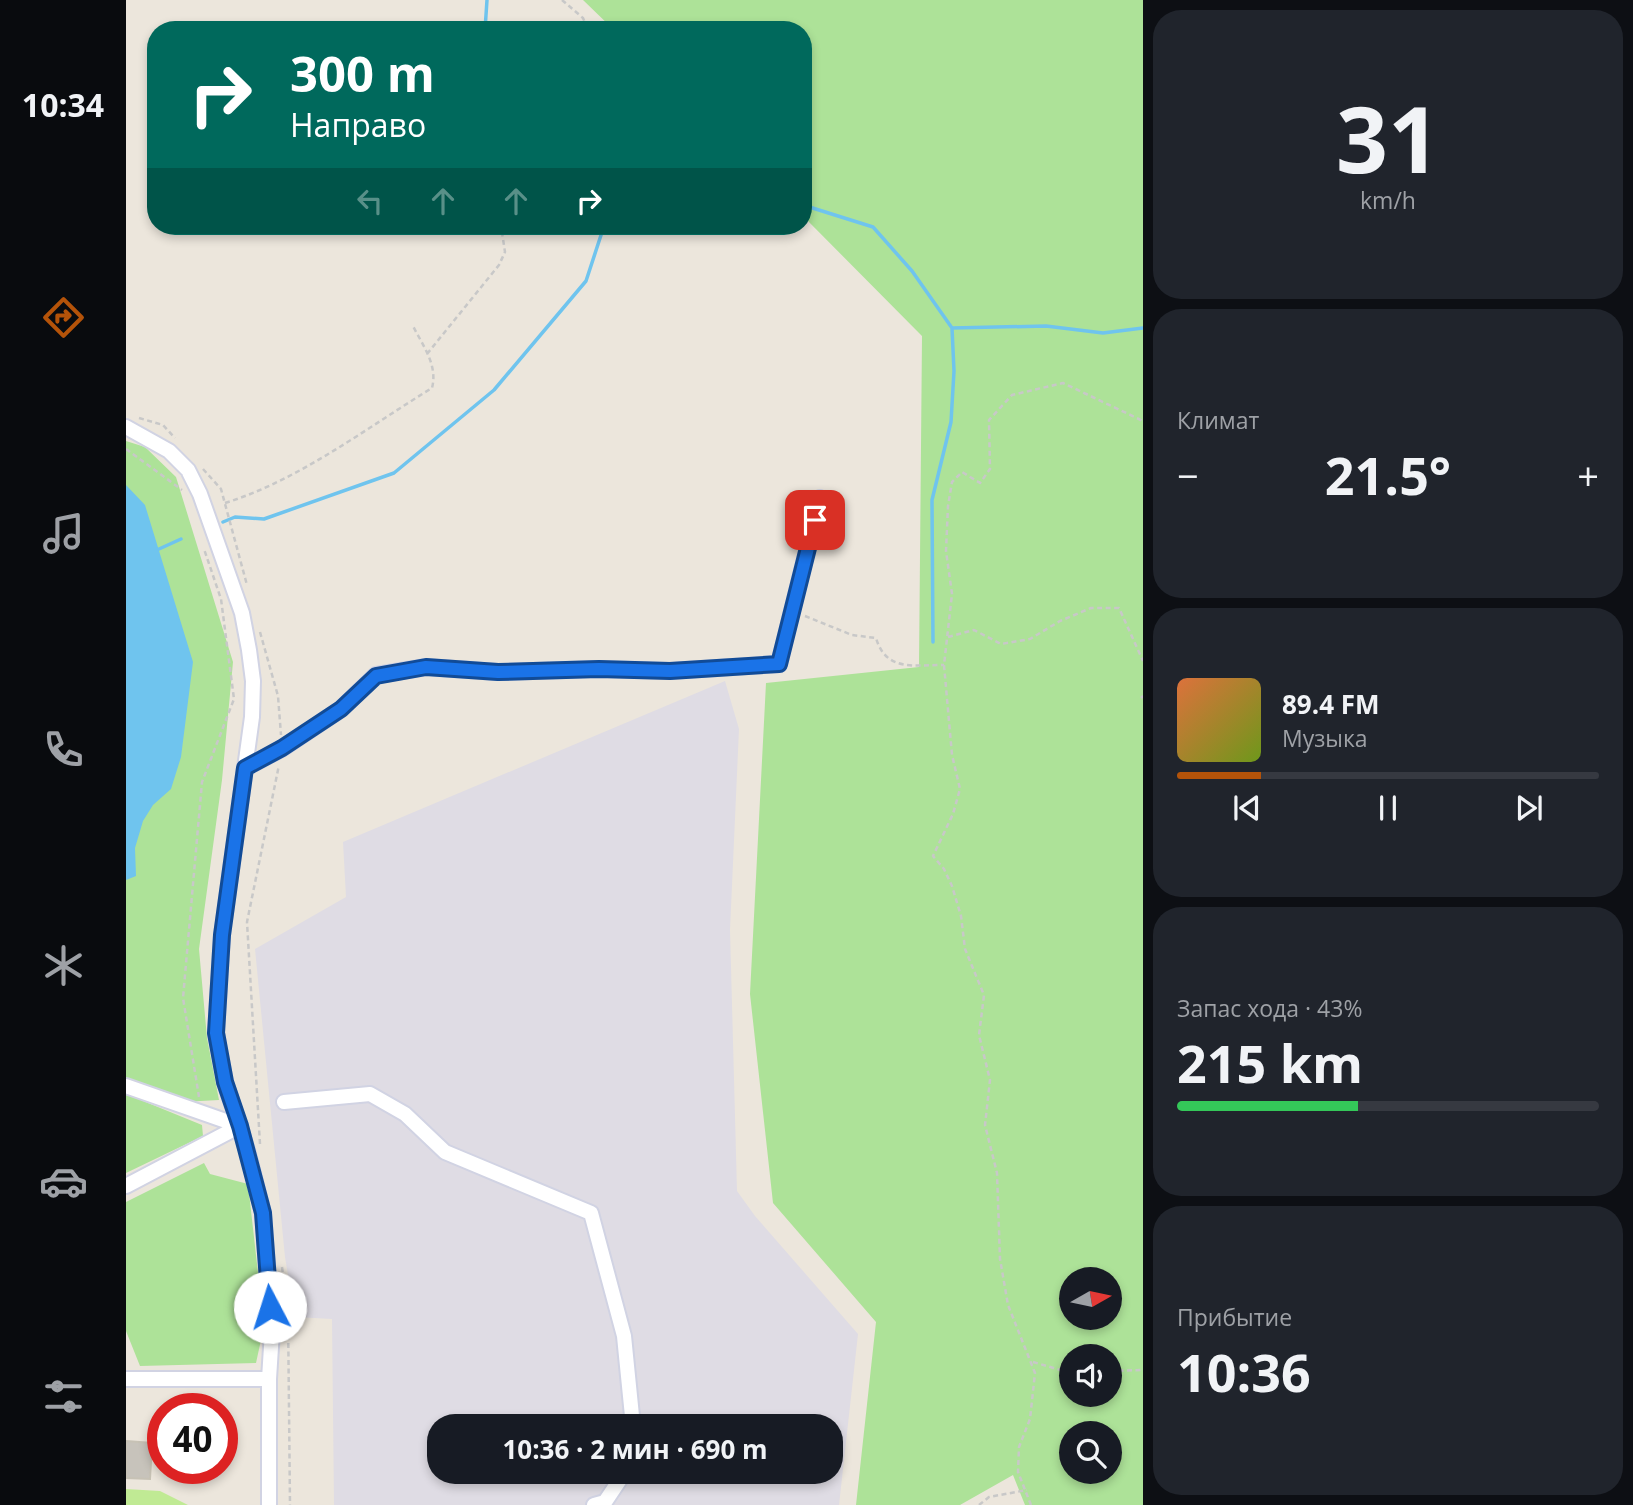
<!DOCTYPE html>
<html lang="ru">
<head>
<meta charset="utf-8">
<style>
	body { margin:0; font-family:"Open Sans",sans-serif; background:#20242c; color:#f1f3f6; height:100vh; display:flex; flex-direction:column; font-size:26px; white-space:nowrap }
	* { box-sizing:border-box; margin:0 }
	p { font-size:23px; color:#9ea1a6 }
	.icon { flex:none; width:38px; height:38px; fill:none; stroke:currentColor; stroke-width:2; stroke-linecap:round; stroke-linejoin:round }
	.map { position:relative; flex:1; overflow:hidden }
	.side { display:flex; flex-direction:column; gap:10px; padding:10px; background:#0d0f14; width:490px }
	.side>* { flex:none }
	.hud { position:absolute; left:21px; top:21px; width:665px; height:214px; border-radius:28px; box-shadow:0 4px 10px #0003; background:#00695c; color:#fff; overflow:hidden }
	.needle { width:46px; rotate:81deg }
	.tools { position:absolute; left:933px; top:1267px; display:grid; gap:14px }
	.tools a { display:grid; place-items:center; width:63px; height:63px; border-radius:50%; background:#171b24; box-shadow:0 4px 10px #0003; font-size:35px }
	.speed { position:absolute; left:21px; top:1393px; display:flex; gap:14px; font-size:35px; font-weight:700; text-align:center }
	.speed>* { display:grid; place-content:center; width:91px; height:91px; border-radius:50%; background:#171b24; box-shadow:0 4px 10px #0003; line-height:1 }
	.speed .limit { border:10px solid #d22; background:#fff; color:#111 }
	.pin { position:absolute; display:grid; place-items:center; width:60px; height:60px; color:#fff; margin:-30px; border-radius:14px; box-shadow:0 4px 10px #0006 }
	.me { position:absolute; width:77px; margin:-38px; rotate:355deg; stroke-linejoin:round; filter:drop-shadow(0 0 5px #0008) }
	.turn { display:flex; align-items:center; gap:24px; height:147px; padding:0 28px; font-size:32px }
	.turn .icon { width:91px; height:91px; stroke-width:2.5 }
	.turn b { display:block; font-size:49px; line-height:60px }
	.lanes { display:flex; align-items:center; height:66px; padding:0 28px; background:#0003; justify-content:center; gap:35px; direction:ltr }
	.lanes .off { opacity:.35 }
	.big { font-size:52px; font-weight:700; line-height:1.1 }
	.side .widget { flex:1; display:flex; flex-direction:column; justify-content:center; gap:10px; min-width:0; padding:0 24px; border-radius:28px; background:#20242c }
	.side .dial { align-items:center; gap:0 }
	.dial b { font-size:91px; line-height:1 }
	.song { display:flex; align-items:center; gap:21px }
	.cover { width:84px; height:84px; border-radius:10px; background:linear-gradient(135deg,hsl(20 70% 55%),hsl(80 70% 35%)) }
	.played { height:7px; border-radius:4px; background:linear-gradient(90deg,#b45309 20%,#363941 20%) }
	.keys { display:flex; justify-content:space-around; direction:ltr }
	.heat { display:flex; justify-content:space-between; align-items:center; font-size:38px; direction:ltr }
	.charge { height:10px; border-radius:5px; background:linear-gradient(90deg,#34c759 43%,#363941 0) }
	.trip { position:absolute; left:301px; top:1414px; width:416px; height:70px; border-radius:28px; background:#171b24; box-shadow:0 4px 10px #0003; font-weight:700; line-height:70px; text-align:center }
	main { display:flex; flex:1; min-height:0 }
	.tab-bar { display:flex; flex-direction:column; width:126px; justify-content:space-around; align-items:center; background:#090b0e; color:#9ea1a6 }
	.tab-bar .icon { width:49px; height:49px }
	.tab-bar .on { color:#b45309 }
	.tab-bar b { font-size:32px; color:#f1f3f6 }
	.map>svg:first-child { display:block }
	.industrial { fill:#dfdce4; fill-rule:evenodd }
	.green { fill:#ade298; fill-rule:evenodd }
	.pitch { fill:#c0ea94 }
	.water { fill:#6fc4ee }
	.lines { fill:none; stroke-linecap:round; stroke-linejoin:round }
	.stream { stroke:#6fc4ee; stroke-width:3.5 }
	.building { fill:#c7c3bb; stroke:#c7c2b5; stroke-width:2 }
	.minor-casing { stroke:#d1d3e3; stroke-width:18 }
	.path { stroke:#c8c8c8; stroke-width:2.5; stroke-dasharray:5 3.5; stroke-linecap:butt }
	.minor { stroke:#fff; stroke-width:14 }
	.route-casing { stroke:#114b97; stroke-width:18 }
	.route { stroke:#1a73e8; stroke-width:12 }
</style>
</head>
<body>
<main>
<nav class="tab-bar">
<b>10:34</b>
<svg class="icon on" aria-label="directions" viewBox="0 0 24 24"><path d="M12 3l9 9-9 9-9-9zM9 14v-3h6M13 9l2 2-2 2"/></svg>
<svg class="icon" aria-label="music" viewBox="0 0 24 24"><path d="M9 18V5l10-2v13"/><circle cx="6" cy="18" r="3"/><circle cx="16" cy="16" r="3"/></svg>
<svg class="icon" aria-label="phone" viewBox="0 0 24 24"><path d="M5 4h4l2 5-3 2q2 4 5 5l2-3 5 2v4C11 20 4 13 5 4z"/></svg>
<svg class="icon" aria-label="climate" viewBox="0 0 24 24"><path d="M12 3v18M4 7l16 10M4 17L20 7"/></svg>
<svg class="icon" aria-label="car" viewBox="0 0 24 24"><path d="M5 17H2v-5l4-1 3-4h7l3 4 3 1v5h-3M9 17h6M6 11h13"/><circle cx="7" cy="17" r="2"/><circle cx="17" cy="17" r="2"/></svg>
<svg class="icon" aria-label="filters" viewBox="0 0 24 24"><path d="M4 7h16M4 17h16"/><circle cx="9" cy="7" r="2"/><circle cx="15" cy="17" r="2"/></svg>
</nav>
<div class="map">
<svg width="1017" height="1505" viewBox="0 0 1017 1505">
	<rect width="100%" height="100%" fill="#ece6dc"/>
	<path class="industrial" d="M599,681L613,729L604,930L611,1191L629,1216L732,1334L713,1505H208L206,1319L169,1317L159,1257L129,949L220,897L217,842ZM313,1426H705V1472H313Z"/>
	<path class="green" d="M457,0H1017V1505H899L887,1475L834,1505H730L750,1322L647,1203L624,994L640,683L793,667L796,336L677,216V30H488ZM945,1279H984V1318H945ZM945,1356H984V1395H945ZM945,1433H984V1472H945Z
		M0,441L19,447L50,477L107,662L96,780L73,949L81,1038L93,1100L56,1102L0,1078Z
		M0,1094L76,1125L77,1136L0,1173Z
		M78,1163L84,1174L122,1184L138,1326L130,1363L14,1366L0,1331V1202Z"/>
	<path class="pitch" d="M0,1489L34,1491L62,1505H0Z"/>
	<path class="water" d="M0,485L19,505L67,662L55,757L45,789L27,805L17,821L9,848L10,876L0,880Z"/>
	<g class="lines">
		<path class="stream" d="M359,30L361,0
			M677,205L747,227L786,271L826,328L920,326L977,333L1017,328
			M97,522L109,517L138,519L268,473L368,390L460,281L478,226
			M33,549L55,539
			M807,642L806,500L825,422L828,371L826,328"/>
	</g>
	<path class="building" d="M0,1441L26,1443L24,1479L0,1478Z"/>
	<g class="lines">
		<defs>
			<path id="minor" d="M0,427L43,451L62,470L74,494L116,613L123,650L127,681L126,717L96,935L90,1033L99,1082L121,1150L137,1213L146,1331L143,1379V1505
				M119,768L157,748L215,709L250,675L300,667L372,672L473,669L544,671L653,664L694,498
				M0,1086L114,1126
				M158,1102L244,1094L279,1114L319,1152L465,1213L498,1336L507,1426
				M0,1186L114,1126
				M0,1379H143
				M468,1505L479,1502L499,1472"/>
		</defs>
		<use href="#minor" class="minor-casing"/>
		<path class="path" d="M436,0L457,18L462,30
			M301,354L373,265L379,252L375,226
			M13,418L37,425L49,438
			M0,449L56,490
			M77,469L95,489L121,585
			M99,503C173,480 239,429 306,388C312,365 297,346 287,326
			M679,616L726,635L750,638C760,672 788,665 818,665
			M134,632L152,696L155,735
			M822,637L848,630L875,644L904,639L934,621L965,608H993L1017,661
			M1015,698L1017,696
			M73,1097L57,998L76,782L108,699L95,599L78,549
			M134,1144L121,922L153,765
			M156,1267L162,1312L164,1505
			M907,1362L945,1373
			M984,1371L1017,1370
			M853,1505L863,1497L901,1490
			M905,1505L892,1472L893,1447L904,1419L909,1373L882,1305L874,1259L871,1173L859,1125L864,1080L853,1035L858,995L839,949L835,916L826,886L818,869L807,856L827,814L834,789L826,755L818,665L826,594L820,551L822,506L826,482L836,472L854,483L864,469L863,420L886,395L937,383L1017,421"/>
		<use href="#minor" class="minor"/>
	</g>
	<g class="lines">
		<defs>
			<path id="route" d="M144,1307L137,1213L114,1126L99,1082L90,1033L96,935L119,768L156,748L215,709L250,676L300,667L372,672L473,669L544,671L653,664L689,520"/>
		</defs>
		<use href="#route" class="route-casing"/>
		<use href="#route" class="route"/>
	</g>
</svg>
<div class="tools">
<a><svg class="needle" viewBox="-14 -14 28 28"><path d="M0-13l5 13h-10z" fill="#e53935"/><path d="M0 13l5-13h-10z" fill="#9ea1a6"/></svg></a>
<a><svg class="icon" aria-label="sound" viewBox="0 0 24 24"><path d="M4 9h4l5-4v14l-5-4H4zM17 9q2 3 0 6"/></svg></a>
<a><svg class="icon" aria-label="search" viewBox="0 0 24 24"><circle cx="10" cy="10" r="6"/><path d="M15 15l6 6"/></svg></a>
</div>
<div class="speed"><div class="limit">40</div></div>
<div class="pin" style="left:689px;top:520px;background:#d93025"><svg class="icon" aria-label="arrive" viewBox="0 0 24 24"><path d="M6 21V4h12l-3 4 3 4H6"/></svg></div>
<svg class="me" style="left:144px;top:1307px" viewBox="-20 -20 40 40"><circle r="19" fill="#fff"/><path d="M0-13L10 11 0 6-10 11z" fill="#1a73e8"/></svg>
<div class="trip">10:36 · 2 мин · 690 m</div>
<div class="hud">
<div class="turn"><svg class="icon" aria-label="right" viewBox="0 0 24 24"><path d="M7 20v-9h11M14 6l5 5-5 5"/></svg><div><b>300 m</b>Направо</div></div>
<div class="lanes"><svg class="icon off" aria-label="left" viewBox="0 0 24 24"><path d="M17 20v-9H6M10 6l-5 5 5 5"/></svg><svg class="icon off" aria-label="ahead" viewBox="0 0 24 24"><path d="M12 20V5M6 11l6-6 6 6"/></svg><svg class="icon off" aria-label="ahead" viewBox="0 0 24 24"><path d="M12 20V5M6 11l6-6 6 6"/></svg><svg class="icon" aria-label="right" viewBox="0 0 24 24"><path d="M7 20v-9h11M14 6l5 5-5 5"/></svg></div>
</div>
</div>
<section class="side">
<div class="widget dial"><b>31</b><p>km/h</p></div>
<div class="widget"><p>Климат</p>
<div class="heat"><a>−</a><b class="big">21.5°</b><a>+</a></div>
</div>
<div class="widget">
<div class="song"><i class="cover"></i><div><b>89.4 FM</b><p>Музыка</p></div></div>
<div class="played"></div>
<div class="keys"><svg class="icon" aria-label="previous" viewBox="0 0 24 24"><path d="M18 5L8 12l10 7zM5 5v14"/></svg><svg class="icon" aria-label="pause" viewBox="0 0 24 24"><path d="M8 5v14M16 5v14"/></svg><svg class="icon" aria-label="next" viewBox="0 0 24 24"><path d="M6 5l10 7-10 7zM19 5v14"/></svg></div>
</div>
<div class="widget"><p>Запас хода · 43%</p><b class="big">215 km</b><div class="charge"></div></div>
<div class="widget"><p>Прибытие</p><b class="big">10:36</b></div>
</section>
</main>
</body>
</html>
